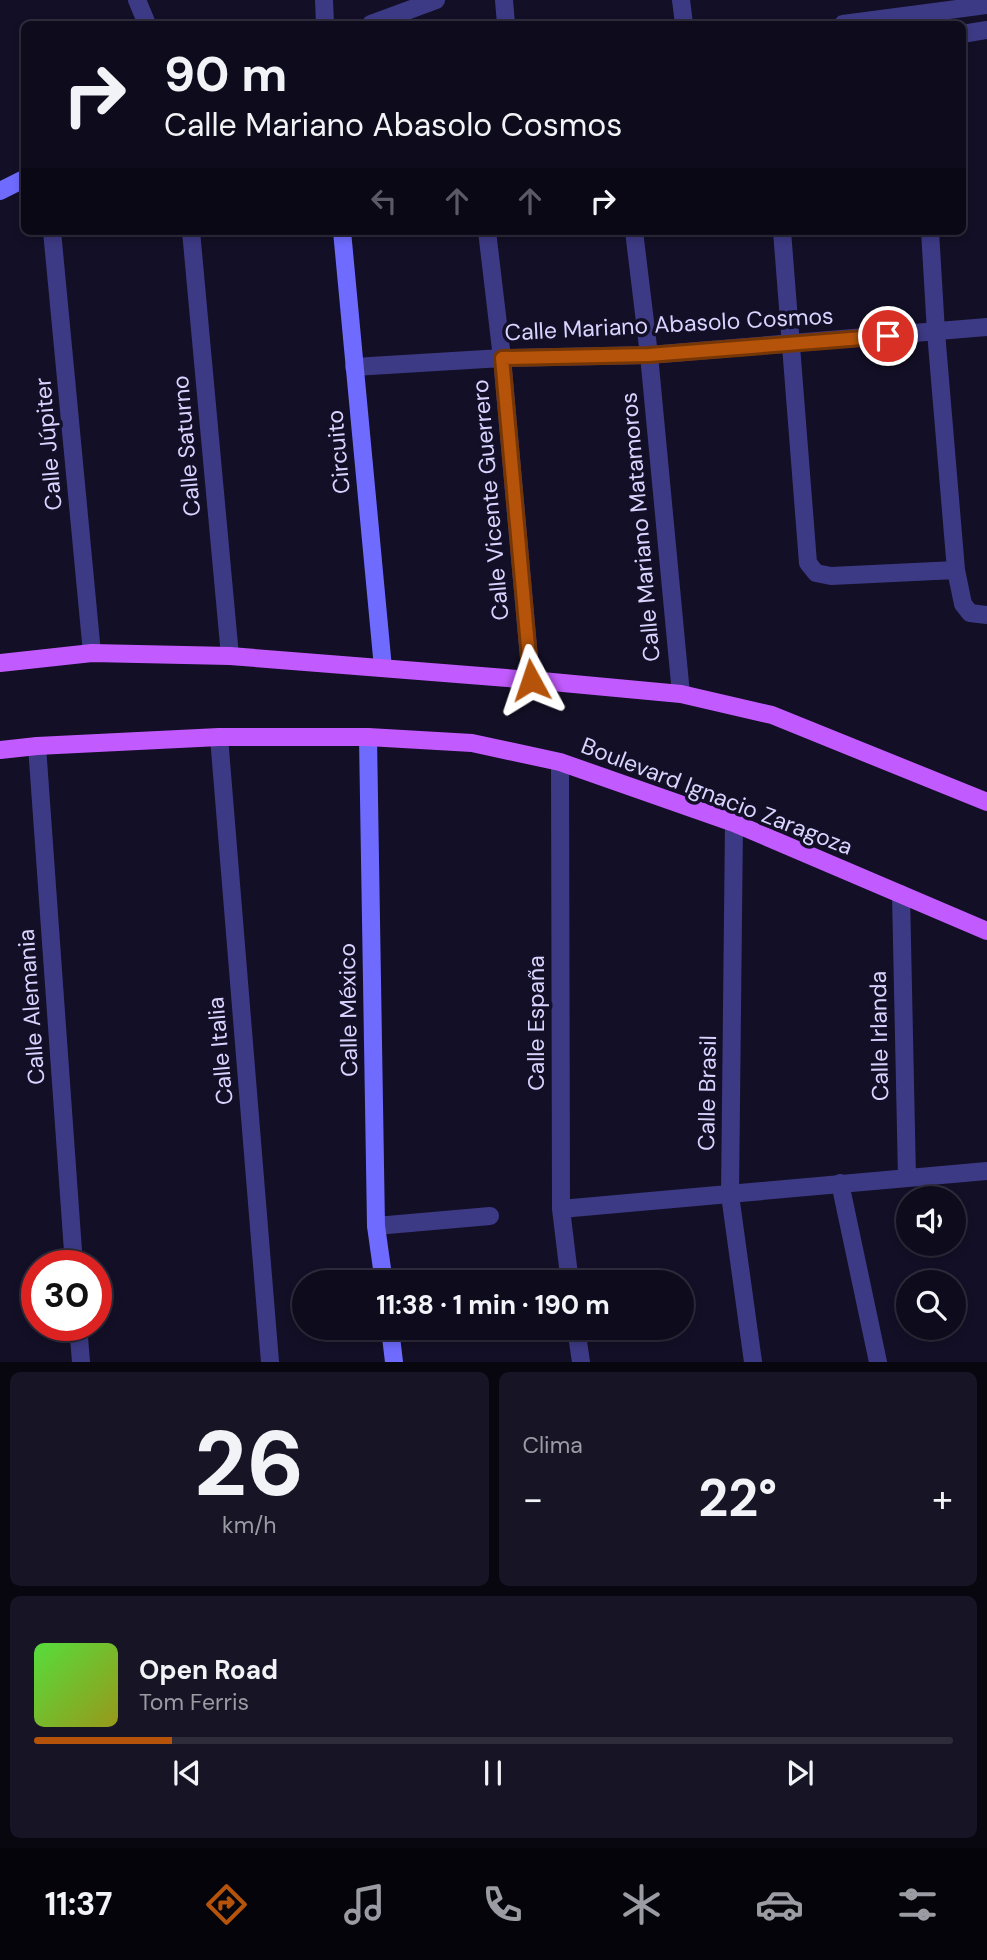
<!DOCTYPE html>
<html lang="es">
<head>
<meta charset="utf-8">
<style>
	body { margin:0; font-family:"DM Sans",sans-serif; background:#171425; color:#f1f3f6; height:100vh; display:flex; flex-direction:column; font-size:26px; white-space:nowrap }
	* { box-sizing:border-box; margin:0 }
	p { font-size:23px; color:#9b9ba3 }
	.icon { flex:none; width:38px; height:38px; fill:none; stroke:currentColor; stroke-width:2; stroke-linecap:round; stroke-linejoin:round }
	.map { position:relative; height:1362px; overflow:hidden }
	.panel { display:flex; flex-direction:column; gap:10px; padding:10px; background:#08060f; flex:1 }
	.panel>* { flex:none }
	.top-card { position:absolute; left:21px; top:21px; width:945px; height:214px; border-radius:10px; box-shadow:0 4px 10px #0003,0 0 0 2px #2e2b3b; background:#0e0b1c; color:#f1f3f6; overflow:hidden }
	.controls { position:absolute; left:896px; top:1186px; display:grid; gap:14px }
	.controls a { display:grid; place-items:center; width:70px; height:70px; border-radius:50%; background:#0e0b1c; box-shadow:0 4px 10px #0003,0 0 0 2px #2e2b3b; font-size:35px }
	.speed { position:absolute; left:21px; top:1250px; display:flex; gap:14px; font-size:35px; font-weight:700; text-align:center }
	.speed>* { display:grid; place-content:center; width:91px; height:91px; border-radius:50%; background:#0e0b1c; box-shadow:0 4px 10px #0003,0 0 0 2px #2e2b3b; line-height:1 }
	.speed .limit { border:10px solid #d22; background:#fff; color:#111 }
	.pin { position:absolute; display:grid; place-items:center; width:60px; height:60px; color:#fff; margin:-30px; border:4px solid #fff; border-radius:50%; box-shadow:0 2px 7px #0007 }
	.me { position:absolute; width:77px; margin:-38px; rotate:355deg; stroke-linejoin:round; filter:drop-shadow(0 0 5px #0008) }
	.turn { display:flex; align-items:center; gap:24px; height:147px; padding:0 28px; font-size:32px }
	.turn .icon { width:91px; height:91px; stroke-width:2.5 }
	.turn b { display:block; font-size:49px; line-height:60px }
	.lanes { display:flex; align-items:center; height:66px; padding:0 28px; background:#0003; justify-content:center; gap:35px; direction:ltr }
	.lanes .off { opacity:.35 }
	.big { font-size:52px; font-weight:700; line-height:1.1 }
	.panel .tile { flex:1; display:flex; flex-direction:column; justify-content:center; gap:10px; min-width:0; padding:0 24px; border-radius:10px; background:#171425 }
	.panel .dial { align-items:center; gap:0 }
	.dial b { font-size:91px; line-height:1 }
	.song { display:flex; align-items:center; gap:21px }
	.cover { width:84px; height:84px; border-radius:10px; background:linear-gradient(135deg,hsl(110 70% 55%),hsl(60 70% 35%)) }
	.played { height:7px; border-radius:4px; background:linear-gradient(90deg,#b45309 15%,#2e2b3b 15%) }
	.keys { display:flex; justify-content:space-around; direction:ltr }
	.heat { display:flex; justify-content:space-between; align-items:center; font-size:38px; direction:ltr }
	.panel .tiles { flex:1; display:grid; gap:10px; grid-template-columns:1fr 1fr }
	.tile:last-child { grid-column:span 2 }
	.trip { position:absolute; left:292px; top:1270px; width:402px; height:70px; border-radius:35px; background:#0e0b1c; box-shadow:0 4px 10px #0003,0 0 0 2px #2e2b3b; font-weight:700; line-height:70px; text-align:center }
	.tab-bar { display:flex; height:112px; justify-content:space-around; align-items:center; background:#06040b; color:#9b9ba3 }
	.tab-bar .icon { width:49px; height:49px }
	.tab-bar .current { color:#b45309 }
	.tab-bar b { font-size:32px; color:#f1f3f6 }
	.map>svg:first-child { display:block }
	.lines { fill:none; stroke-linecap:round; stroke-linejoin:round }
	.street { stroke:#3d3a85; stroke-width:18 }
	.secondary { stroke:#6f6bff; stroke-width:18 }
	.primary { stroke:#c25bff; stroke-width:18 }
	.route-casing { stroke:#753606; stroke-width:18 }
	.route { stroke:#b45309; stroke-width:12 }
	.labels { text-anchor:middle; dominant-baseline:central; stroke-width:7; stroke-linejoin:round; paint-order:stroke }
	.street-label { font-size:23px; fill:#d9d4ff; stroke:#130f26 }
</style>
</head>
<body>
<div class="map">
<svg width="987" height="1362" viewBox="0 0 987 1362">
	<rect width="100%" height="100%" fill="#130f26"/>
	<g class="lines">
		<path class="street" d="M137,0L147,24
			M324,0L325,24
			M504,0L506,24
			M681,0L684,24
			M371,24L436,0
			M843,24L987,5
			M962,34L987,30
			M52,231L92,653
			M191,231L230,656
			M487,231L502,358L531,680
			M634,231L649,355L681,694
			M782,231L808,563L816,573L831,576L956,570
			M930,231L936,332L956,570L963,604L970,613L987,615
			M354,367L502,358L649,355L987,327
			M219,737L270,1362
			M37,746L74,1265
			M560,762L561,1209L570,1283
			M734,823L730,1195L753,1362
			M901,894L907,1178
			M840,1183L878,1362
			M561,1209L987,1171
			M376,1226L490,1216
			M78,1325L81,1362
			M576,1328L581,1362"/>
		<path class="secondary" d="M0,191L24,179
			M342,231L383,668
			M368,737L376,1226L384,1283
			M390,1328L394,1362"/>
		<path class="primary" d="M0,663L92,653L230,656L531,680L681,694L772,715L987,802
			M0,750L37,746L219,737H368L472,743L560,762L734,823L987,931"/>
	</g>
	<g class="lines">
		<defs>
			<path id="route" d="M531,680L502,358L649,355L888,336"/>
		</defs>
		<use href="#route" class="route-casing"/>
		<use href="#route" class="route"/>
	</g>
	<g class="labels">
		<g class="street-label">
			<text transform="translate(669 324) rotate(-3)">Calle Mariano Abasolo Cosmos</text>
			<text transform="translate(48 444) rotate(-95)">Calle Júpiter</text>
			<text transform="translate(186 446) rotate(-95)">Calle Saturno</text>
			<text transform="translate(338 452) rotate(-95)">Circuito</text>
			<text transform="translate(490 500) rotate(-95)">Calle Vicente Guerrero</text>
			<text transform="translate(640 527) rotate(-95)">Calle Mariano Matamoros</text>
			<text transform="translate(717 796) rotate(21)">Boulevard Ignacio Zaragoza</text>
			<text transform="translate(31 1007) rotate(-94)">Calle Alemania</text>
			<text transform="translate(348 1010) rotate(-91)">Calle México</text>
			<text transform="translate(536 1023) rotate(-90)">Calle España</text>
			<text transform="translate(879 1036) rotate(-91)">Calle Irlanda</text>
			<text transform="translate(220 1051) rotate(-95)">Calle Italia</text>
			<text transform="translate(707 1093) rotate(-89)">Calle Brasil</text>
		</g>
	</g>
</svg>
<div class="controls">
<a><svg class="icon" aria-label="sound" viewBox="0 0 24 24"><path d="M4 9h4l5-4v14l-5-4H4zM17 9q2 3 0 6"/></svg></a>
<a><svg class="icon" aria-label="search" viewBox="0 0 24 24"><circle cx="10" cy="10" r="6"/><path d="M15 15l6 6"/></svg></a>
</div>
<div class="speed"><div class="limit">30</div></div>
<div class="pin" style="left:888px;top:336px;background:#d93025"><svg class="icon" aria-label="arrive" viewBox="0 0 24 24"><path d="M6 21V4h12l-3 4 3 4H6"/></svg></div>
<svg class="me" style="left:531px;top:680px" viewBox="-20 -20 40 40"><path d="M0-17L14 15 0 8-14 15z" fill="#b45309" stroke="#fff" stroke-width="4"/></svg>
<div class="trip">11:38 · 1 min · 190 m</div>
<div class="top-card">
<div class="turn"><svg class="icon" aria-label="right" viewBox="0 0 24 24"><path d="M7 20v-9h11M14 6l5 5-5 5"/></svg><div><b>90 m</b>Calle Mariano Abasolo Cosmos</div></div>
<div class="lanes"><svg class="icon off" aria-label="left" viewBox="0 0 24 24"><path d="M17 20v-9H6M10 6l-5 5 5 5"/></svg><svg class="icon off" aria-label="ahead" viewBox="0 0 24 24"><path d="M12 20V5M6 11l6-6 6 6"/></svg><svg class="icon off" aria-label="ahead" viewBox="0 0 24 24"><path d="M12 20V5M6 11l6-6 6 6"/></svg><svg class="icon" aria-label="right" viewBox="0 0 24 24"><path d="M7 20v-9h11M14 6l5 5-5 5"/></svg></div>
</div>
</div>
<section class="panel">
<div class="tiles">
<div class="tile dial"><b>26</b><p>km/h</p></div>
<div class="tile"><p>Clima</p>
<div class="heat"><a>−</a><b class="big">22°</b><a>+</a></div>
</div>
<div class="tile">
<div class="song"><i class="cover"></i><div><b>Open Road</b><p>Tom Ferris</p></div></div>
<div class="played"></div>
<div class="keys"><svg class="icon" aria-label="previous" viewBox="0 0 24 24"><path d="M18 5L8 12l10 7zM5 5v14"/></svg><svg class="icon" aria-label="pause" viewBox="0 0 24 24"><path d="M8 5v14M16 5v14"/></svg><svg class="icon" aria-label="next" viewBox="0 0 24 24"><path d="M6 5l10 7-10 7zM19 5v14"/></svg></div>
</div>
</div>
</section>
<nav class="tab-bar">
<b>11:37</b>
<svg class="icon current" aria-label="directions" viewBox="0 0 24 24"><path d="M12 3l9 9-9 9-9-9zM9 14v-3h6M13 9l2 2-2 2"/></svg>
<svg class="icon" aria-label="music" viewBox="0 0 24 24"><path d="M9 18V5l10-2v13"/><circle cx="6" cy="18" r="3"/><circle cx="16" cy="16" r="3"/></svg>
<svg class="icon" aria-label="phone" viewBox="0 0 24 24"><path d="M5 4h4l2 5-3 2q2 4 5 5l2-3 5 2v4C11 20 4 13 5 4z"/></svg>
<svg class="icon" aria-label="climate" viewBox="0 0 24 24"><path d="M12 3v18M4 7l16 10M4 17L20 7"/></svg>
<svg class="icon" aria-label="car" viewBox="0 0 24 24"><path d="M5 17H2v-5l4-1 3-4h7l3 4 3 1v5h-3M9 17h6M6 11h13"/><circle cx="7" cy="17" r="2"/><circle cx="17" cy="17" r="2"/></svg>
<svg class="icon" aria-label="filters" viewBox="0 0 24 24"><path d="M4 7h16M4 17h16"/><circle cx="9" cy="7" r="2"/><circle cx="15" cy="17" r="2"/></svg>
</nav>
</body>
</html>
